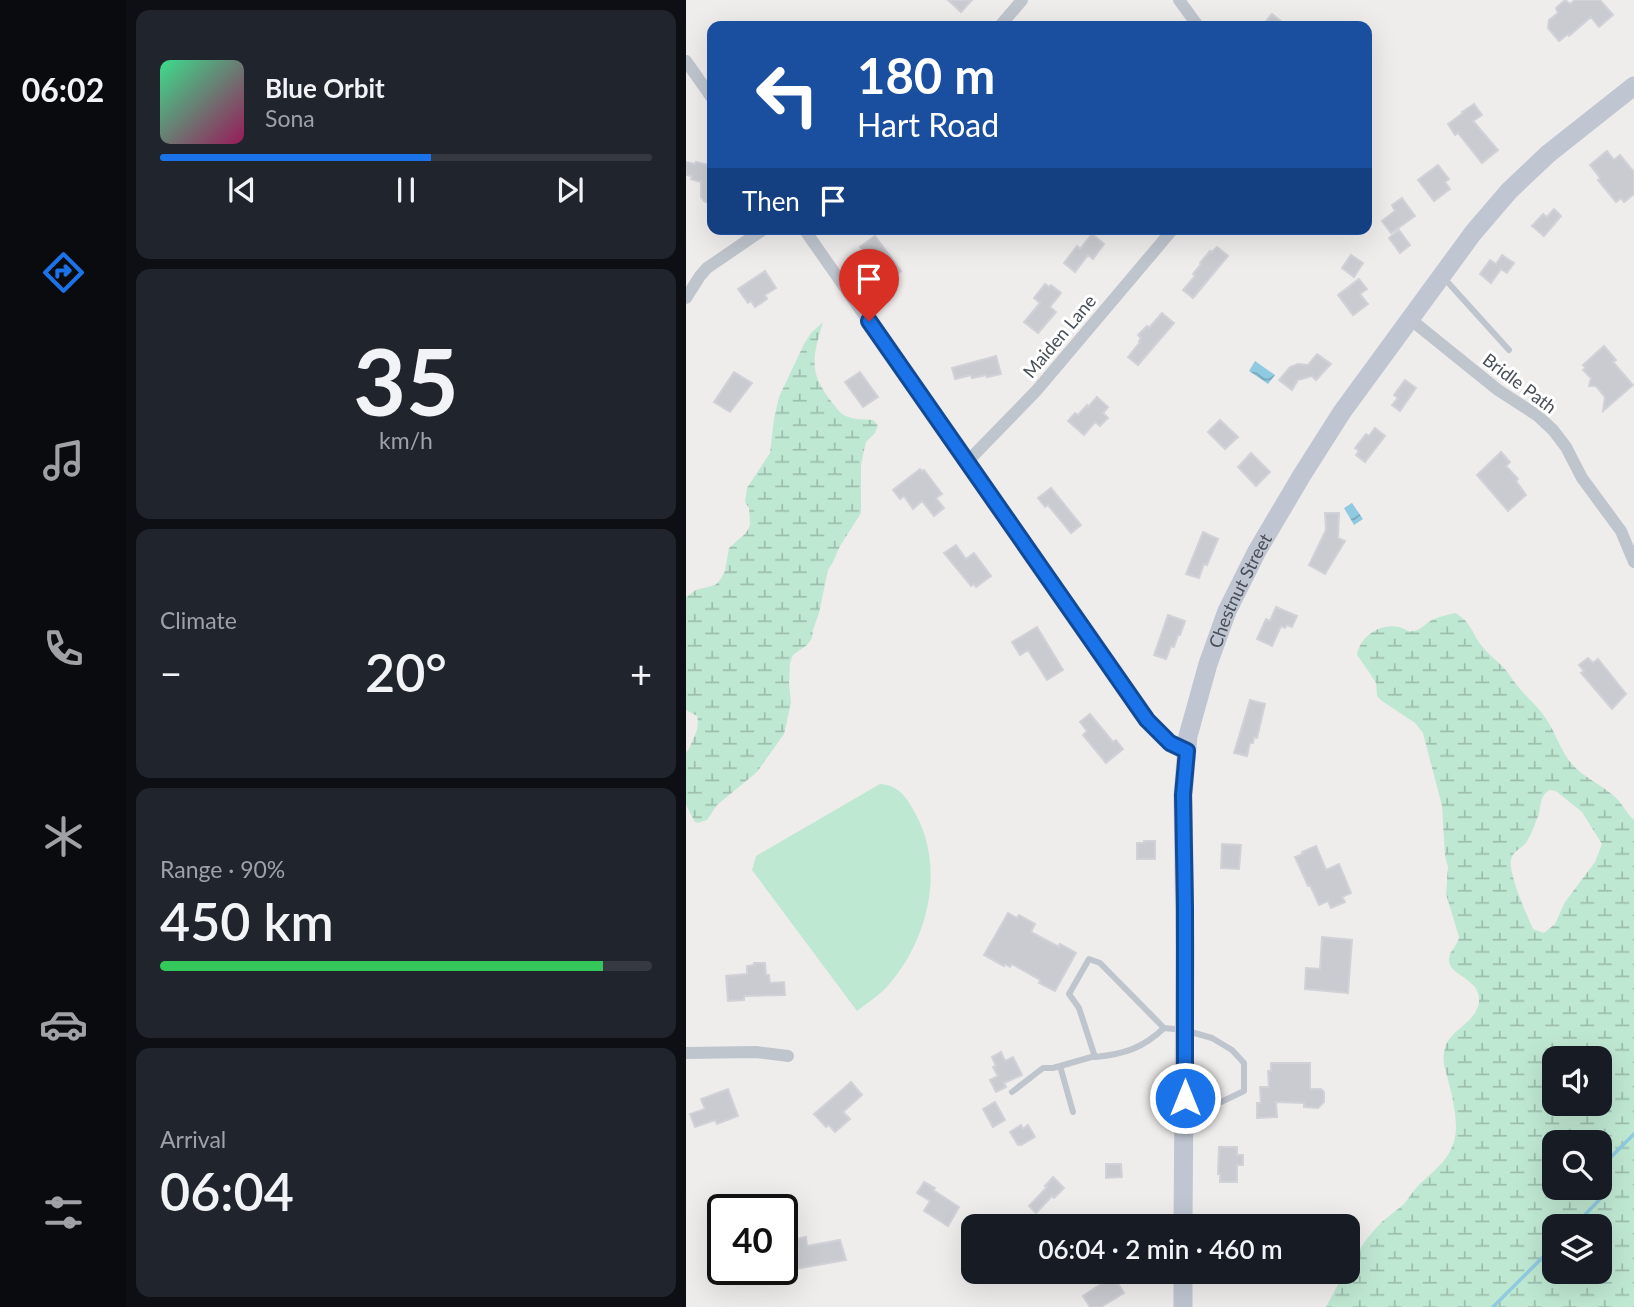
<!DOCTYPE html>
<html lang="en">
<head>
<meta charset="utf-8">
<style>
	body { margin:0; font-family:Lato,sans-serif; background:#20242c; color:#f1f3f6; height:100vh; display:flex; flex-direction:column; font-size:26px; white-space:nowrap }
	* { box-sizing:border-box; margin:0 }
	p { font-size:23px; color:#9ea1a6 }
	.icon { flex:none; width:38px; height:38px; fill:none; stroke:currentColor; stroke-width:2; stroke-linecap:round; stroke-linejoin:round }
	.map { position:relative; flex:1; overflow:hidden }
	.sheet { display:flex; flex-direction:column; gap:10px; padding:10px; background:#0d0f14; width:560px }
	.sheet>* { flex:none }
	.guide { position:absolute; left:21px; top:21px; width:665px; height:214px; border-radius:14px; box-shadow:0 7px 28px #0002; background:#1a4fa0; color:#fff; overflow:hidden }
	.fabs { position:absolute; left:856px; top:1046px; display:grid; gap:14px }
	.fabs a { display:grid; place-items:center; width:70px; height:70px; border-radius:14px; background:#171b24; box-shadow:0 7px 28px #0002; font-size:35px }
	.speed { position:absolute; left:21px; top:1194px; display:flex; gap:14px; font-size:35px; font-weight:700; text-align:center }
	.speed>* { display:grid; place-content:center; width:91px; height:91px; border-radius:50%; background:#171b24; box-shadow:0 7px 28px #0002; line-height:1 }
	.speed .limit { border:4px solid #111; border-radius:10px; background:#fff; color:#111 }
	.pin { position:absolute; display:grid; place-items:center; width:60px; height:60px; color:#fff; margin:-72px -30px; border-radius:50% 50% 50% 0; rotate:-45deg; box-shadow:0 0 7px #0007 }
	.pin .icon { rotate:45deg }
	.me { position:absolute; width:77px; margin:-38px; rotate:0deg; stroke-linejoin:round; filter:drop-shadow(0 0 5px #0008) }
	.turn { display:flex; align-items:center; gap:24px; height:147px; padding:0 35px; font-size:32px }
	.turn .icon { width:91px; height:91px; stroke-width:2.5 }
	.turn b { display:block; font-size:49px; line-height:60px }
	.then { display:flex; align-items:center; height:66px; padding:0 35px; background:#0003; gap:14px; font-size:26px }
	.big { font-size:52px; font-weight:600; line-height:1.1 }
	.sheet .widget { flex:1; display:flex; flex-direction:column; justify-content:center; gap:10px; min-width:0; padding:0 24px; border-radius:14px; background:#20242c }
	.sheet .dial { align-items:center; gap:0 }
	.dial b { font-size:91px; line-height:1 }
	.song { display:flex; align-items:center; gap:21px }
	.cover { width:84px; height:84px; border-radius:10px; background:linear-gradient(135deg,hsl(150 70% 55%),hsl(330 70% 35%)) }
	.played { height:7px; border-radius:4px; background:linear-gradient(90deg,#1a73e8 55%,#363941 55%) }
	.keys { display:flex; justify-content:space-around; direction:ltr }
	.heat { display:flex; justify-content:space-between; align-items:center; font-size:38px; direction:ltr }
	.charge { height:10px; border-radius:5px; background:linear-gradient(90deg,#34c759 90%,#363941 0) }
	.trip { position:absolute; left:275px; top:1214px; width:399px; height:70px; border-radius:14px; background:#171b24; box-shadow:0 7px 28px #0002; font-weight:600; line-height:70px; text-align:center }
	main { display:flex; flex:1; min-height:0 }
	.menu { display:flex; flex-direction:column; width:126px; justify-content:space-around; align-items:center; background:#090b0e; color:#9ea1a6 }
	.menu .icon { width:49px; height:49px }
	.menu .on { color:#1a73e8 }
	.menu b { font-size:32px; color:#f1f3f6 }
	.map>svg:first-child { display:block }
	.green { fill:#bfe8d2 }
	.wetland { fill:url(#wetland-marsh); fill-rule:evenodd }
	.water { fill:url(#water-waves) }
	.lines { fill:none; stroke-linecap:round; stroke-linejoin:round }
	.stream { stroke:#90cae0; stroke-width:3.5 }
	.building { fill:#cacbd0; stroke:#d1d2d7; stroke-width:2 }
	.lane { stroke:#bfc5cd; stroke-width:6 }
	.street { stroke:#bfc5cd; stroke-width:12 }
	.secondary { stroke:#bfc6d1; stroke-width:19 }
	.route-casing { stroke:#114b97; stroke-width:18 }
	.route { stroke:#1a73e8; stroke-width:12 }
	.labels { text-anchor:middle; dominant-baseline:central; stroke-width:6; stroke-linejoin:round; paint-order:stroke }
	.street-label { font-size:18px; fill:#474e57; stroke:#fff }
</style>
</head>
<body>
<main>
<nav class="menu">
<b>06:02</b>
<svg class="icon on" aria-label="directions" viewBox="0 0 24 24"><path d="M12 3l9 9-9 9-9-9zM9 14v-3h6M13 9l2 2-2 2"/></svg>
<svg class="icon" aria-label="music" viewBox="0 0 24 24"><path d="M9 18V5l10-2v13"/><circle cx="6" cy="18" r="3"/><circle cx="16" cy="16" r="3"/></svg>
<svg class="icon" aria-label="phone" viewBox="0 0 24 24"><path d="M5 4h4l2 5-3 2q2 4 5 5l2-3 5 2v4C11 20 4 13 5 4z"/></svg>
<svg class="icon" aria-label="climate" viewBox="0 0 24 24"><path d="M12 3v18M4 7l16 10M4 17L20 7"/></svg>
<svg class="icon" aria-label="car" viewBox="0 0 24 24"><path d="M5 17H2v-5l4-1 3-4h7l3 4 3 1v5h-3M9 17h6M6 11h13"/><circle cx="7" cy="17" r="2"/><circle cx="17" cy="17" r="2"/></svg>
<svg class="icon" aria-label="filters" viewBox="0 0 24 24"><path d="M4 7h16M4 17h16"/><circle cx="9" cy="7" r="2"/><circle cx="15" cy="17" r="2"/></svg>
</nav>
<section class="sheet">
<div class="widget">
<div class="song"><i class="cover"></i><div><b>Blue Orbit</b><p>Sona</p></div></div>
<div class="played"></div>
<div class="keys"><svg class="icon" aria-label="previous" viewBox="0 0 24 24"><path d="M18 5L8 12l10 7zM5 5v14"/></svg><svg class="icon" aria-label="pause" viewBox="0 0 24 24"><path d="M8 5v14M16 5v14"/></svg><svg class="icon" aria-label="next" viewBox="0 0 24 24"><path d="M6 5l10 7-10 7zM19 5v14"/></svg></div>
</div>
<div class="widget dial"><b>35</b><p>km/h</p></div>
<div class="widget"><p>Climate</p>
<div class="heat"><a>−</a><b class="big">20°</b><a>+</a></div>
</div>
<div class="widget"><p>Range · 90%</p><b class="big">450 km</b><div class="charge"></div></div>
<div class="widget"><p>Arrival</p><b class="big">06:04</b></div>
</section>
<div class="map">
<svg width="948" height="1307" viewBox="0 0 948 1307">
	<defs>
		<pattern id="wetland-marsh" width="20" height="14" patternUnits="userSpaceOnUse" patternTransform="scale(1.75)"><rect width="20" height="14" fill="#bfe8d2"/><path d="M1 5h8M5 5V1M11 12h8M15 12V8" fill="none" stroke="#9dbead"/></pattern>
		<pattern id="water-waves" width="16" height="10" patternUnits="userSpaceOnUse" patternTransform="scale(1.75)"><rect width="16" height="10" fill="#90cae0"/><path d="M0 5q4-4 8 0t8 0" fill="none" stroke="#77a6b8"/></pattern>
	</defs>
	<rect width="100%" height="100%" fill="#efecec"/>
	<path class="green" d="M194,784C213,785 221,798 229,813C261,870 241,945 197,991C189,998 180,1004 171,1011L66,870L70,856Z"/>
	<path class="wetland" d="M137,322C126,360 122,372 148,405C152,409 154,414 160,416C169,420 177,419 187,420L192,425L189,433L180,442L177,455L175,466V513L154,546L147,562L142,570L133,613L127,630L126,638L121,645L107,655L104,663L103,683L105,703L98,734L71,772L31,805L21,820L12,823L9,822L0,805V752L3,749L11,730L12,721L11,716L0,710V597L10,590L29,585L34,580L39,571L43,548L59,534L63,528L64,524L63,508L59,502L61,488L84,453L88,419L93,397L118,344L125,333Z
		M769,613C784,621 786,632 795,645C802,654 810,660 818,668C823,673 826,680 831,685C838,695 848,703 856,713C868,728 873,748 885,763C897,777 914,784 928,796C936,803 940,813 948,820V1307H640L658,1273L662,1272V1268C670,1254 679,1240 690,1228C698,1219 709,1212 718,1204C724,1197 728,1189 735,1183C750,1169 765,1158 769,1137C772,1123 767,1098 763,1084C760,1069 755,1064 759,1048C764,1029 791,1023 793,1001C795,979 764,976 763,961C762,951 772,946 773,937L760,894L762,867L759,856L756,806L737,733L729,723L696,701L691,696L690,683L683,672L671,655C674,637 693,623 713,627C718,628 723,633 728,631C735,630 741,622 748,619C755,616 762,615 769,613ZM864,790L870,791L896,812L916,844L909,862L879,902L869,924L858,933L847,929C841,916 822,872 825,860C827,851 833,850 839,844C844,838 848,826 851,819C856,809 852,796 864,790ZM868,1059H914V1104H868ZM868,1143H914V1188H868ZM868,1227H914V1272H868Z"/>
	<path class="water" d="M569,361L589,375L582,384L563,371Z
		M666,503L677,519L668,525L658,508Z"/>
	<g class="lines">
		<path class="stream" d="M887,1227L922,1191L920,1162L948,1134
			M807,1307L868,1246"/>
	</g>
	<path class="building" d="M262,0H286L275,12Z
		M879,0L884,4L889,0H914L927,15L913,27L905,17L883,36L882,34L873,41L862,28L863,20L872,13L870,8Z
		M586,14L601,26H576Z
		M788,104L796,115L787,121L812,150L796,163L772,133L769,135L762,124L777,113L776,112Z
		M921,151L928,160L934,155L948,172V194L938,202L935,198L930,202L912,180L914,178L904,165Z
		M0,162L9,164L10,162L26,166V205L18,201L15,197V182L5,179L6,176L0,175Z
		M752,165L763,179L759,182L764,189L748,201L732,180Z
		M716,198L729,216L705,233L696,221L709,211L706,205Z
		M868,209L875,216L858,236L846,226L857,214L861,217Z
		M713,230L724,245L714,253L703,238Z
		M406,234L418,244L407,259L402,255L389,272L378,263L391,246L394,249Z
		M189,236L215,271L200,282L174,247Z
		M531,247L542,256L507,298L497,290L509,276L507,274L515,264L514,263L524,251L526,252Z
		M665,255L677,263L668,277L656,268Z
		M816,255L828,263L821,273L815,269L805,283L794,274L804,260L810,264Z
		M79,271L90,288L79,295L81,299L69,307L65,301L62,303L52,289Z
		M673,279L681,289L674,294L682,304L667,315L652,295Z
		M359,284L363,287L365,285L375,293L364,307L370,312L352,333L338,322L354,303L348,298Z
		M476,313L488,323L452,365L442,357L454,342L453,341L455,338L452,335L461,326L463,328Z
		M918,346L930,360L927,362L947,385L917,411L919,397L910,386H903L905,378L897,370L900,368L897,365Z
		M631,354L645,364L630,380L626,376L612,380L606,390L593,380L604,367L612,364L622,365Z
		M310,356L315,374L301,377L300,375L286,378L285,375L269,379L266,368Z
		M48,372L66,383L44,412L28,402Z
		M174,372L192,397L177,407L159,382Z
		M719,380L730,388L714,411L706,405L712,398L708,395Z
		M411,397L422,407L417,413L422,418L414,426L409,422L398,435L382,421L389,413L392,415L401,405L402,407Z
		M534,420L552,437L539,449L522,432Z
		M689,428L699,436L679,462L670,455L673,451L669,448L680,434L683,436Z
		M815,452L824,462L820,466L832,479L830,481L840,495L822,511L791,475Z
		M565,453L584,472L570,486L552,467Z
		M234,469L236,471L238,470L256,494L250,498L258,508L248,516L236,501L227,509L218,496L214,499L207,490Z
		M365,488L395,525L385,533L362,505L359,507L352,498Z
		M639,513H653L652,538L659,541L639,574L623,565L640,530Z
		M517,532L532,539L521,565L518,564L513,578L500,574Z
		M270,545L280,559L288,553L305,576L290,587L288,584L285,586L258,553Z
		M590,607L611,616L606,627L601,625L599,628L595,626L586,646L571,639L580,619L584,621Z
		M482,615L499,621L494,635H492L488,647L485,646L480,659L468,655Z
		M351,627L377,670L361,680L342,650L334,655L326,642Z
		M902,658L907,663L912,659L940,694L926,709L895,673L898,671L893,665Z
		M564,700L579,704L571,738L568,737L567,743H564L561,756L548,753Z
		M404,714L427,742L430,740L437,749L420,763L397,735L401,731L394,722Z
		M458,841H469V859H451V843H458Z
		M536,844L555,845L553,869L535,868Z
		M630,846L640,870L653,864L665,893L656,897L659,902L645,908L642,901L633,905L624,885L622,886L609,857L617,854L616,852Z
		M322,913L331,918L333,915L349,924L345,932L373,947L374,944L390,953L369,991L353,983L354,980L326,964L324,967L319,964L318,966L298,955Z
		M636,937L666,940L662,993L619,989L620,968L634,969Z
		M68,963H79L80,975H83L84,983L98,982L99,995L58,996V1000L42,1001L40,976L61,974V966L68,965Z
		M315,1052L319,1061L327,1057L336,1075L318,1083L320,1087L310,1092L304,1080L312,1076L307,1067L310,1066L306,1057Z
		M585,1063H624V1089H635L638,1092V1102L632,1108L618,1107V1103L590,1102L591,1117L571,1118V1103H575L574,1087H583L582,1071H585Z
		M165,1082L176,1095L157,1112L164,1119L149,1132L143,1125L140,1127L128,1114Z
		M42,1089L52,1116L31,1124L29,1120L9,1127L4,1114L19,1109L15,1099Z
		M309,1102L319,1120L307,1127L297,1109Z
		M335,1125L337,1129L342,1125L349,1137L335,1145L334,1144L332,1145L324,1132Z
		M533,1147H551V1155H557V1165H551V1182H534V1174H532Z
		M420,1164H435L436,1177L420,1178Z
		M367,1177L378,1188L368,1198L366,1196L350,1213L343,1206L361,1187L359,1186Z
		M238,1182L249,1188L247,1190L273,1207L262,1226L238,1211L244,1201L231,1193Z
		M120,1237L121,1246L154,1240L160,1260L104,1270L103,1268L96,1269V1254L112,1251L110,1239Z
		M427,1276L438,1293L415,1307H404L397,1296Z"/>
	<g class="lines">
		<path class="lane" d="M757,277L823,350
			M478,1028C457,1048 439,1054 409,1057L393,1008L383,994L403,959L414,963L478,1028L498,1030L526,1038L546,1050L558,1063V1091L535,1102L500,1098
			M374,1066L387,1112
			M326,1092L357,1068H367L409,1056"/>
		<path class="street" d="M493,0L512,26
			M314,26L336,0
			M0,61L26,98
			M118,229L461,720L484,743L501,751
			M0,298L14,276L21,268L78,229
			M724,319L812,390L852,416L867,430L880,447L896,478L935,531L948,562
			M281,462L351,390L487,229
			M0,1053L70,1052L102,1056"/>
		<g class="secondary">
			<path id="s1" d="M497,1227L499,949L497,795L502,736L522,664L541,611L571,551L616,475L656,412L787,233L823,191L862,154L948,86"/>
			<path d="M497,1272V1307"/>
		</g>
	</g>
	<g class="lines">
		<defs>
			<path id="route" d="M183,321L461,720L484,743L501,751L497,795L499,908V1098"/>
		</defs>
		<use href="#route" class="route-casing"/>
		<use href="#route" class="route"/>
	</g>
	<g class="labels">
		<g class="street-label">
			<text transform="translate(373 336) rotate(-50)">Maiden Lane</text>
			<text transform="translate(834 383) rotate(37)">Bridle Path</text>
			<text stroke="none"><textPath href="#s1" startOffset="646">Chestnut Street</textPath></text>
		</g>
	</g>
</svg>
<div class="fabs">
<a><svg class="icon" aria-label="sound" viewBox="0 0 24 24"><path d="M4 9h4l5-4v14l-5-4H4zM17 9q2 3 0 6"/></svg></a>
<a><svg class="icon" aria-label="search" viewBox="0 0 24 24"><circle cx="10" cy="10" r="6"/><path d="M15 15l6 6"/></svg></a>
<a><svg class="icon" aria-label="layers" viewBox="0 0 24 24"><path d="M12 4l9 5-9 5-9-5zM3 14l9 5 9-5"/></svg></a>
</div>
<div class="speed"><div class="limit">40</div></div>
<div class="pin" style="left:183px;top:321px;background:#d93025"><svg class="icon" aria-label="arrive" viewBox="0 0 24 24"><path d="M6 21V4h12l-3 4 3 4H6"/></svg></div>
<svg class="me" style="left:499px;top:1098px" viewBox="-20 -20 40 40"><circle r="17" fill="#1a73e8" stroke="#fff" stroke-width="3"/><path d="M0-11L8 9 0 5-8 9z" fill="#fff"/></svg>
<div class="trip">06:04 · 2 min · 460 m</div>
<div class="guide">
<div class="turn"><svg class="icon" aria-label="left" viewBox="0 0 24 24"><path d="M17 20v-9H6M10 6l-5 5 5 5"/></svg><div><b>180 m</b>Hart Road</div></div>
<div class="then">Then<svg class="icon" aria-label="arrive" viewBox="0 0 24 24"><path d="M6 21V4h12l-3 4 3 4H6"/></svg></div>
</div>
</div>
</main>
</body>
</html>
